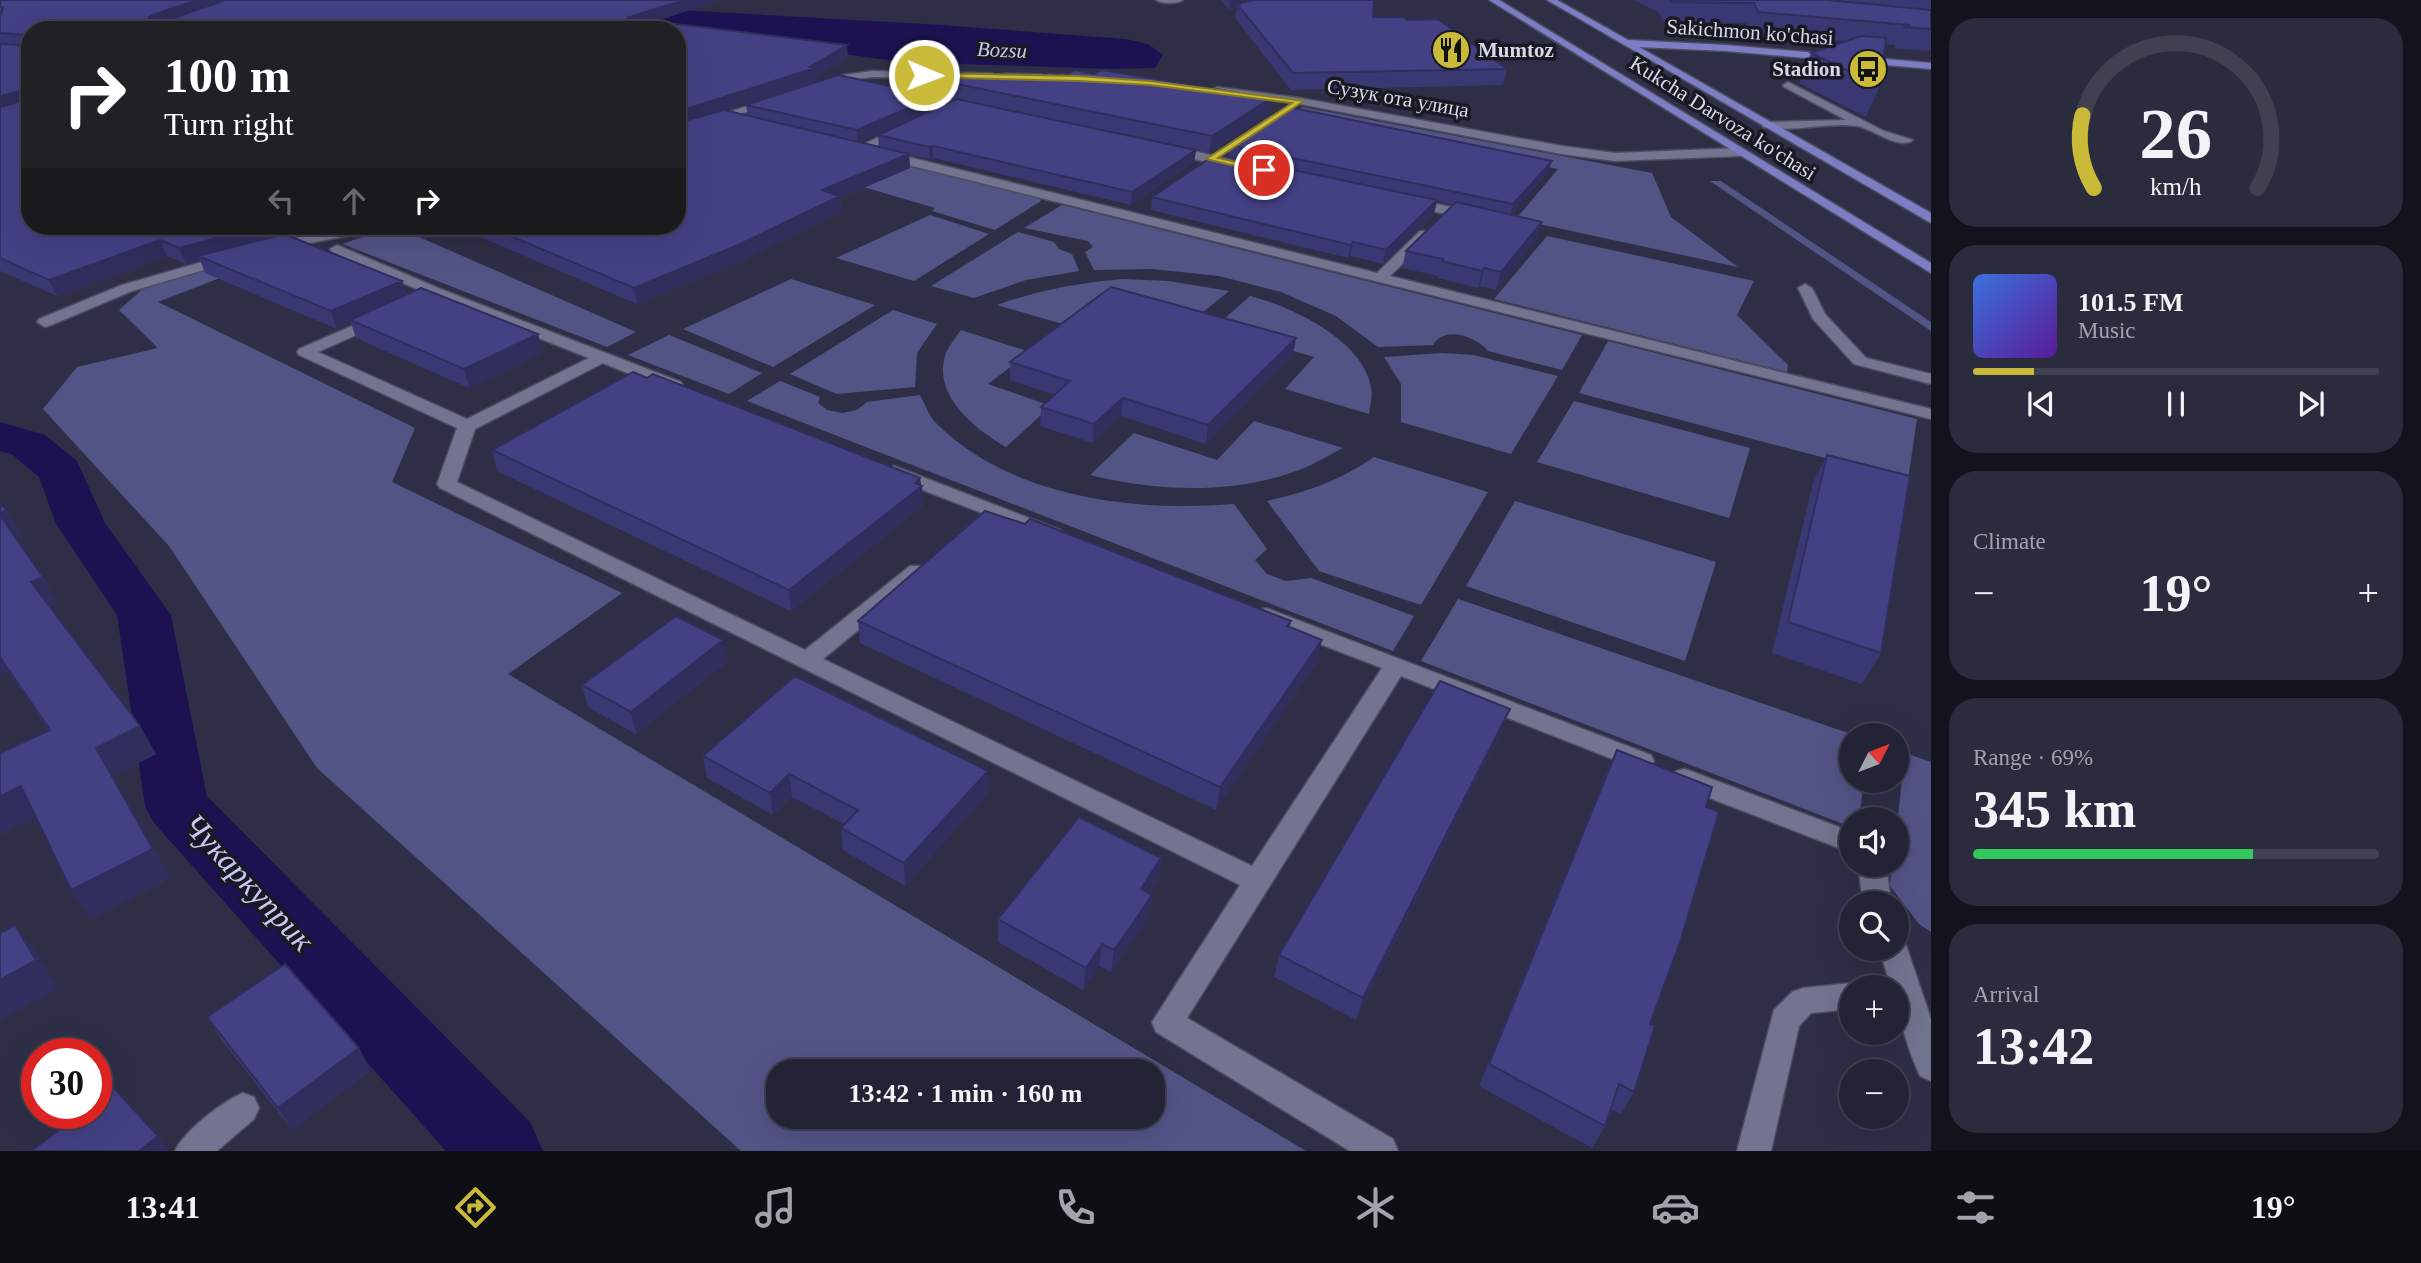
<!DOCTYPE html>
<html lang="en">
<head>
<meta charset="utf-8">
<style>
	body { margin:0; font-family:Georgia,serif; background:#2a2b3d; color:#f1f3f6; height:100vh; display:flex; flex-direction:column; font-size:26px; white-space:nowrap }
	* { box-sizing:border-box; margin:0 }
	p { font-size:23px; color:#a2a4ad }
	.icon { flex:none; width:38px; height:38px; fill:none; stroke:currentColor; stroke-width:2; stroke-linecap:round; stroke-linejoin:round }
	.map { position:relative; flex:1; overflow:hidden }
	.sheet { display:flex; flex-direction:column; gap:18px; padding:18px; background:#13131d; width:490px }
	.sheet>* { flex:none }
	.top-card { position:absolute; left:21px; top:21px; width:665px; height:214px; border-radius:28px; box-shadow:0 7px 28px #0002,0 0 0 2px #3f4050; background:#202124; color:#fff; overflow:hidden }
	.needle { width:46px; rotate:48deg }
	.controls { position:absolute; left:1839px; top:723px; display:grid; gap:14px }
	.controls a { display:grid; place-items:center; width:70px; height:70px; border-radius:50%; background:#222335; box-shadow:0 7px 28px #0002,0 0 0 2px #3f4050; font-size:35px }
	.speed { position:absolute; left:21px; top:1038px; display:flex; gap:14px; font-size:35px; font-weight:700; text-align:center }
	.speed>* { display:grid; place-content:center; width:91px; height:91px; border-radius:50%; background:#222335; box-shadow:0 7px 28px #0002,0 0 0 2px #3f4050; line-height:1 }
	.speed .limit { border:10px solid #d22; background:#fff; color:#111 }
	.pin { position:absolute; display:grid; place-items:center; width:60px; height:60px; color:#fff; margin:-30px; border:4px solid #fff; border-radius:50%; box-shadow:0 2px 7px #0007 }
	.me { position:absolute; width:77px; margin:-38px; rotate:91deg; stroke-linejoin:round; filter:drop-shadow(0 0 5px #0008) }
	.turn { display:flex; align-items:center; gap:24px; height:147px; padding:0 28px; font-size:32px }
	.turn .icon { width:91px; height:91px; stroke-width:2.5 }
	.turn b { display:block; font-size:49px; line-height:60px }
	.lanes { display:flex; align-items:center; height:66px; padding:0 28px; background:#0003; justify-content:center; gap:35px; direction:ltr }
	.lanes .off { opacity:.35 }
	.big { font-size:52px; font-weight:800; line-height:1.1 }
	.sheet .card { flex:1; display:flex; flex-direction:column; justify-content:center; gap:10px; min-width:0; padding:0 24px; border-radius:28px; background:#2a2b3d }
	.sheet .dial { align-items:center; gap:0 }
	.dial svg { height:182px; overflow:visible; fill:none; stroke:#3f4050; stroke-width:7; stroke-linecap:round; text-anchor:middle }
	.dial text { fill:#f1f3f6; stroke:none }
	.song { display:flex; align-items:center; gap:21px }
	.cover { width:84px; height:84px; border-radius:10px; background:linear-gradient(135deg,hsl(220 70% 55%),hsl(270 70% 35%)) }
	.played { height:7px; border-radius:4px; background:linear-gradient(90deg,#caba3a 15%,#3f4050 15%) }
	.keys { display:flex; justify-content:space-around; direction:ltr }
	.heat { display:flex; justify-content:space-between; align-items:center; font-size:38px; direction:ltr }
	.charge { height:10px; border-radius:5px; background:linear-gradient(90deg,#34c759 69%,#3f4050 0) }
	.trip { position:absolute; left:766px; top:1059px; width:399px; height:70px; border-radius:28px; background:#222335; box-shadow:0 7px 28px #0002,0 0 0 2px #3f4050; font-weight:800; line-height:70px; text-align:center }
	.tabs { display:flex; height:112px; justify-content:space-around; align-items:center; background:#0e0e15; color:#a2a4ad }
	.tabs .icon { width:49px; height:49px }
	.tabs .on { color:#caba3a }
	.tabs b { font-size:32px; color:#f1f3f6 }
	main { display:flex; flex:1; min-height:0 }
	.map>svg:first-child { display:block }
	.green { fill:#535486; fill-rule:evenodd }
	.water { fill:#1c1252 }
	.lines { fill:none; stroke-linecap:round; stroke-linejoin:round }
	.canal { fill:#1c1252; fill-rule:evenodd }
	.minor-casing { stroke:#4d4d61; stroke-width:3 }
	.major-casing { stroke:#4d4d61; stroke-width:3 }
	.minor { fill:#737590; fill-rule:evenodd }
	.major { fill:#7d7dc5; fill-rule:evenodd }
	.wall { fill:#3a3872 }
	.shaded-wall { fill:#2f2e5c }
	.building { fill:#434184; stroke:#2f2e5c; stroke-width:2 }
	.route { fill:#caba3a; stroke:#837926; stroke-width:2 }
	.labels { text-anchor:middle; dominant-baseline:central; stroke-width:7; stroke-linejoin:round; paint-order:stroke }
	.far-street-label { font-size:21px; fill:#d7d8e8; stroke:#181923 }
	.far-water-label { font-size:21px; font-style:italic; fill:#c7c9f1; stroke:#181923 }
	.far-poi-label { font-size:21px; font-weight:bold; fill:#d7d8e8; stroke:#181923; text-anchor:start }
	.near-water-label { font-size:32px; font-style:italic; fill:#c7c9f1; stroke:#181923 }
</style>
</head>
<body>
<main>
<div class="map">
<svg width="1931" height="1151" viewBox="0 0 1931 1151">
	<rect width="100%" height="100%" fill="#2e2f47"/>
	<path class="green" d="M1302,107L1652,173L1671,217L1738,267L1516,219L1558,169L1297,118L1237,159L1229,158Z
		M851,151L1039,197L1041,201L995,230L932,211L935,208L802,169Z
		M1710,181H1721L1931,322V331Z
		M1062,205L1582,335L1562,370L1488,351C1476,336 1444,325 1433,345L1378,347L1336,316L1281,292L1219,276L1152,269L1094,270L1085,252L1093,247L1088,241L1024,228Z
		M930,215L989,234L914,281L836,258Z
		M394,226L636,332L607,347L342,244Z
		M1018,232L1054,242L1059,249L1072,254L1079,271L1026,280L974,298L931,286Z
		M1547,236L1754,281L1737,315L1788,365L1787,372L1494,299Z
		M274,248L282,254L158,302L415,428L392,482L622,593L508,674L1306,1151H741L317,768L169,546L43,409L77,367L158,348L119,310L144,288ZM779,1071H1153V1116H779Z
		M791,279L875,305L773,367L683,329Z
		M1122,279L1169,281L1229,291L1191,322L1066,325L997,305C1039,290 1078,283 1122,279Z
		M1250,296C1290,306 1363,340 1371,387C1373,395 1370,406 1369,414L1285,389L1314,357L1214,328Z
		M893,310L937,324L917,353L915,387L837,394L790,374Z
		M961,330L1030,352L988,384L1051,406L1006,447C975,429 931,395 946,353C949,346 956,337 961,330Z
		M669,335L762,373L729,394L628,355Z
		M1608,341L1917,419L1908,480L1579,393Z
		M1442,353L1473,355L1558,376L1511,454L1401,422V384L1384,357Z
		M780,381L820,397L818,403L827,410L842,413L857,410L867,402L920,395C925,404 929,416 936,423C1011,498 1134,512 1234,504L1267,549L1255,560L1267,574L1286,581L1311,578L1414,616L1393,651L747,401Z
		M1574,401L1750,448L1729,518L1537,462Z
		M1254,421L1343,448C1330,454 1317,463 1304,468C1237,495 1159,492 1090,475L1134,433L1217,460Z
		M1374,457L1488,492L1421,605L1319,571L1267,501C1307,492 1341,480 1374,457Z
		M1515,501L1716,562L1685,661L1466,586Z
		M1458,599L1854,735H1852V780L1864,781L1859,819H1852L1851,827L1421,661Z
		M1905,753L1931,762V932L1919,924L1890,886L1892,865L1897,864V825Z"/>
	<path class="water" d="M663,9L942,25L1126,39L1148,44L1163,55L1155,68L1110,69L901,62L677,30L625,29Z"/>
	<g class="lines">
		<path class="canal" d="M0,422L45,435L77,461L105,523L171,615L207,796L530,1122L543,1151H446L154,823L145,806L117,615L56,524L39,477L13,455L0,451Z"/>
		<defs>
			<path id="minor" d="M1156,0H1183C1177,4 1162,4 1156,0Z
				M872,71L1066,75L1071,78L1066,81L872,77L848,80L820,89L815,86L843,75Z
				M1788,82L1884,131L1913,140C1898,151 1872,128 1857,126C1826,122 1793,133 1763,127V123L1767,122L1846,120L1784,87L1783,85Z
				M1217,87L1300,98L1562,146L1615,153L1741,148L1747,152L1741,156L1615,161L1562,154L1300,104L1213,92L1212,90Z
				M910,91L978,105L983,108L978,111L906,96V92Z
				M769,99L778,101L677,136V129Z
				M901,126L911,128L864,152L854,149Z
				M1167,145L1242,162L1244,165L1238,169L1163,152V146Z
				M884,151L1377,273L1420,231H1430V237L1390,276L1931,409V419L880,158V152Z
				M1409,198L1479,213L1481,216L1474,220L1404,205V199Z
				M357,226H383L376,230L275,250L268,246L275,242Z
				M337,245L443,290L681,382L683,386L681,390H669L603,363L475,429L457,482L805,650L910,566H924L927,571L924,576L823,659L1252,866L1382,668L1258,620L1255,615L1258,610L1266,608L1651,755L1654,761L1651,767L1642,770L1633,767L1401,676L1187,1018L1393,1139L1398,1151H1350L1156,1032L1152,1022L1240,885L440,488L437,484L457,428L299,355L297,352L299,349L373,317H383L386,320L383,323L318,352L467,419L589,358L433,296L332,252L330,249Z
				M230,254L235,255V261L132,291L51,325L45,327L37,322L39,319L122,285Z
				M1805,284L1812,288L1825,314L1866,358L1931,374V384L1854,364L1813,319L1798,288Z
				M894,466L1060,530L1063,534L1060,538H1046L887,476L885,472Z
				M1685,769L1852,832V853L1676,785L1672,778L1676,771Z
				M1858,864H1886L1891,903H1863Z
				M1897,937L1903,939L1907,948L1931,1019V1081L1920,1076C1908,1049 1897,1017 1897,987H1891L1879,948H1897Z
				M1852,983L1863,987H1852V1009L1811,1013L1799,1026L1771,1151H1737L1774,1010L1792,992L1803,988Z
				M243,1093L254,1097L259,1108L254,1119L217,1151H175C184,1131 223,1101 243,1093Z"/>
			<path id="major" d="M1489,0H1499L1931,263V273Z
				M1547,0H1557L1628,40L1726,45L1931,63V69L1726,51L1639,47L1931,213V223Z"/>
		</defs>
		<use href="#minor" class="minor-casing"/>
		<use href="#major" class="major-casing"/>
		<use href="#minor" class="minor"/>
		<use href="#major" class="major"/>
	</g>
	<path class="wall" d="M0,0H719L654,22L848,57L816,77V81L725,110L748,116L746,105L936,96V107L859,142L879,146L878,135L1019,113L943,96L942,81L984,78L1033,80L1064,76L1094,74L1271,98L1268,114L1209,153L1196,150L1194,162L1131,205L933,158L930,159L909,155L910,168L840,198L841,211L740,261L637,304L455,226H677V30L30,226H305L281,234L402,281L406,295L538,334L542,353L469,388L356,338L351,323L337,329L205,273L200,260L186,264L167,256L57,296L0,271Z
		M1221,0H1374L1373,17L1407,20L1507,69L1503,85L1291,90L1235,18L1237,8L1229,10Z
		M1634,0H1931V51L1894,48L1895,45L1885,44L1880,86L1866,117L1799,83L1811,53L1846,41L1750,33L1746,23L1664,21L1658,12Z
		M1230,145L1548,172L1511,215L1542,222L1537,239L1496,290L1480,286L1478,288L1438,278V276L1402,268L1406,251L1453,205L1437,201L1434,214L1383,264L1350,256L1348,258L1151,210L1152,197L1229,157Z
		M1293,355L1206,444L1121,416L1093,443L1040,426L1041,407L1055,395L1010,380V362Z
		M492,450L920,478L921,485L922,486L923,506L791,611L497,471Z
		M1827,455L1881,653L1862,684L1772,653L1813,483Z
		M0,504L7,510L22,537L16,539L43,577L58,604L50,607L140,726L156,754L113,776L170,878L91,919L71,890L36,816L0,835V753L49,731L8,671L0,674Z
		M858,621H1291L1290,627L1317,662L1216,810L860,643Z
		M727,662L636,734L588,707L582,685Z
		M1501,731L1356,1020L1274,977L1279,955Z
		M1617,750L1706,807L1650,1024L1634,1092L1621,1114L1611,1109L1605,1126L1592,1148L1479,1086L1607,772Z
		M703,756L988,771L987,794L905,886L843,850L841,828L844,824L792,797L773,815L707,778Z
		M1161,858L1158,880L1149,894L1152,895L1148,918L1111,972L1099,966L1083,990L998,942V919Z
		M207,1017L371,1070L292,1130L221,1039Z"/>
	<path class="shaded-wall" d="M196,0H227L154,28L148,19L150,16Z
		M684,0H719L628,30L627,18Z
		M1230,0H1294L1237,4V8L1229,10Z
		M847,45L848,57L816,77V81L677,126V112L810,67Z
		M24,90L29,103L0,110V96Z
		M936,96V107L858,142L857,130Z
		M1271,98L1268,114L1209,153L1212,136Z
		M933,146V158L930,159L929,147Z
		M1196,150L1194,162L1131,205L1132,192Z
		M909,154L910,168L840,198L841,211L740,261L637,304L634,288L822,190Z
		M1552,161L1548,172L1510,217L1513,204Z
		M1437,200L1434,214L1383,264L1386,250Z
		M1542,222L1537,239L1496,290L1501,272Z
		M259,226H305L267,240L198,256L200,260L186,264L179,248Z
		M160,240L167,256L57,296L49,280Z
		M1353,242L1350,256L1348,258L1351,245Z
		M1484,268L1480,286L1478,288L1482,271Z
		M402,281L407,299L350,320L351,323L337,329L331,311Z
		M538,334L542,353L469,388L464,369Z
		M1296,338L1293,355L1206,444L1208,425Z
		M1123,398L1121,416L1093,443L1094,424Z
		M920,478L921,487L922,486L923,506L791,611L789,590Z
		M7,510L22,537L14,540L0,516V513Z
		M43,577L58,604L47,609L31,582Z
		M723,640L727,662L636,734L631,712Z
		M1322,640L1317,662L1216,810L1220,787Z
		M0,658L8,671L0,674Z
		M1510,709L1501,731L1356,1020L1363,998Z
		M140,726L156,754L113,776L170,878L91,919L71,890L96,748Z
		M988,771L987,794L905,886L904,863Z
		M789,774L792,797L773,815L770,793Z
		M21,786L40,814L0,835V796Z
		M1161,858L1158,880L1137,911L1141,889Z
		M1152,895L1148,918L1111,972L1114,950Z
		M15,925L37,953L58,988L0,1021V980Z
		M1102,944L1099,966L1083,990L1086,968Z
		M359,1048L371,1070L292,1130L278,1108Z
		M158,1136L169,1151H139Z"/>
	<path class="building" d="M0,0H196L150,16L148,19L166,21L225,0H684L627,18L847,45L810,67L815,68L677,112V30H30V226H262L179,248L160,240L49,280L0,258V107L26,100L27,93L24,90L0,96V44L24,45L27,43V35L0,33V14H1L3,8L0,6Z
		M1252,0H1374L1373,17H1403L1407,20L1438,19L1507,69L1293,73L1237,4Z
		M1670,0H1827L1931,10V29L1903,27L1910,25L1758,12L1754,3L1671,2Z
		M1861,36L1886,38L1880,86L1811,53Z
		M1075,70L1094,74L1102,70L1271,98L1212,136L942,81L960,73L984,78L997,72L1033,80L1049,72L1064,76Z
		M838,75L936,96L857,130L746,105Z
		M956,99L1196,150L1132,192L933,146L929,147L878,135Z
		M1289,107L1552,161L1513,204L1230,145Z
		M724,110L909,154L822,190L840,196L738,245L634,288L487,226H677V123Z
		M1216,154L1437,200L1386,250L1353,242L1351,245L1152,197Z
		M1456,202L1542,222L1501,272L1484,268L1482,271L1442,261L1443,259L1406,251Z
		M284,234L402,281L331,311L198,256Z
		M1111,287L1296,338L1208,425L1123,398L1094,424L1041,407L1070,381L1010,362Z
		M421,288L538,334L464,369L350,320Z
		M633,372L647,378L653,374L920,478L915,483L922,486L789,590L492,450Z
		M1827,455L1910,476L1881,653L1788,622Z
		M0,504L7,510L0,513Z
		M985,511L1025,524L1030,519L1291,621L1287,626L1322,640L1220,787L858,621Z
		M0,515L43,577L31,582L140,726L96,748L153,849L71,890L21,786L0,796V753L50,730L0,657Z
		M676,616L723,640L631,712L582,685Z
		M795,676L988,771L904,863L841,828L858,810L789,774L770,793L703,756Z
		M1440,681L1510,709L1363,998L1279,955Z
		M1617,750L1712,787L1706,807L1719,812L1681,939L1650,1024L1655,1026L1634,1092L1619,1084L1605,1126L1489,1064Z
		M1079,817L1161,858L1141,889L1152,895L1134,922L1114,950L1102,944L1086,968L998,919Z
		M15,925L36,960L0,980V933Z
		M285,964L359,1048L278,1108L207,1017Z
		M114,1088L158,1136L139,1151H31L81,1113H96V1102Z"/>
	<path class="route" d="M924,73L1079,76L1150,81L1304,101L1218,158L1267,168V172L1264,173L1206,159L1292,103L1150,85L1079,81L921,77Z"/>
	<defs>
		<symbol id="restaurant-disc" viewBox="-11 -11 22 22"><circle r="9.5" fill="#caba3a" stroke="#181923"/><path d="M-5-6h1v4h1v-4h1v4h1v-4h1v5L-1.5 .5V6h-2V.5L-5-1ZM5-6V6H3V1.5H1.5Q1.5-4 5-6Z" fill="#111"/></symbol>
		<symbol id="bus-disc" viewBox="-11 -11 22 22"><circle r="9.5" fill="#caba3a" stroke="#181923"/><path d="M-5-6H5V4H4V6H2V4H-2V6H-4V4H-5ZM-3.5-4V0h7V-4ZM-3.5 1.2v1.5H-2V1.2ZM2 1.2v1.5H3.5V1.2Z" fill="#111"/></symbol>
	</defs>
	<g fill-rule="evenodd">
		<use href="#restaurant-disc" x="1429" y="28" width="44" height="44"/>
		<use href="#bus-disc" x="1846" y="47" width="44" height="44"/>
	</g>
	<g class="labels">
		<g class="far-street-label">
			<text transform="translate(1750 32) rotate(4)">Sakichmon ko'chasi</text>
			<text transform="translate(1398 98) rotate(10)">Сузук ота улица</text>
			<text transform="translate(1723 118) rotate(32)">Kukcha Darvoza ko'chasi</text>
		</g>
		<g class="far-water-label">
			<text transform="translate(1002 50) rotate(2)">Bozsu</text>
		</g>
		<g class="far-poi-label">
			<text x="1478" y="50">Mumtoz</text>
			<text x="1841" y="69" text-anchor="end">Stadion</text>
		</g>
		<g class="near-water-label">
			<text transform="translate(249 882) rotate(47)">Чукаркуприк</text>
		</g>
	</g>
</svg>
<div class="controls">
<a><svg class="needle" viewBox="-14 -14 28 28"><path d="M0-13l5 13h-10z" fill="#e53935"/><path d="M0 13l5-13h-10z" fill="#a2a4ad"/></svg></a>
<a><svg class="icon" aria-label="sound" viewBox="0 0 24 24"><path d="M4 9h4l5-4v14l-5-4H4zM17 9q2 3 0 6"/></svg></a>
<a><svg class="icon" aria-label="search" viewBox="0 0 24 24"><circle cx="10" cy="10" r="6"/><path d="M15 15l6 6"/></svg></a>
<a>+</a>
<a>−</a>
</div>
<div class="speed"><div class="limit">30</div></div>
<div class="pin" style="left:1264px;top:170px;background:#d93025"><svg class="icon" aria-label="arrive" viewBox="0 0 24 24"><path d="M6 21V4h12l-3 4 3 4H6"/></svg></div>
<svg class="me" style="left:924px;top:75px" viewBox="-20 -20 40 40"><circle r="17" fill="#caba3a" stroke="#fff" stroke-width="3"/><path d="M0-11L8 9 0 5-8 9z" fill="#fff"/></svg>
<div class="trip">13:42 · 1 min · 160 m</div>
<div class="top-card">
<div class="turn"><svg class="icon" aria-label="right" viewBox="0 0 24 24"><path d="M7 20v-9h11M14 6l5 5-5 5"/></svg><div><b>100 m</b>Turn right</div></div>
<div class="lanes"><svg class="icon off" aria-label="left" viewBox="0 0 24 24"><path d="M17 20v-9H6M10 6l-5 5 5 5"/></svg><svg class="icon off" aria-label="ahead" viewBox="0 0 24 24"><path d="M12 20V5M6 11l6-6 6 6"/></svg><svg class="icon" aria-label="right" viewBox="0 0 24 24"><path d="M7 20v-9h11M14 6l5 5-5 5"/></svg></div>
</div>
</div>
<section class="sheet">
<div class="card dial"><svg viewBox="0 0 100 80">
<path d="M14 69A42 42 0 1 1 86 69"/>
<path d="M14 69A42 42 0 0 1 9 37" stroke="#caba3a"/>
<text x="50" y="56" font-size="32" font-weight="700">26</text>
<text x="50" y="72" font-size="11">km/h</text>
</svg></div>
<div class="card">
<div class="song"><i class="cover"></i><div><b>101.5 FM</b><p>Music</p></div></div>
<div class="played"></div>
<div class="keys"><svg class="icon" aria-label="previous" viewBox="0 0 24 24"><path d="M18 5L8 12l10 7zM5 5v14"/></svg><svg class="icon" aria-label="pause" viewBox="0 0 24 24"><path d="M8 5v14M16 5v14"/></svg><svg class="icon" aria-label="next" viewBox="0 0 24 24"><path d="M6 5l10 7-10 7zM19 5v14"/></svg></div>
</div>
<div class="card"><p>Climate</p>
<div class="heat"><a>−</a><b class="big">19°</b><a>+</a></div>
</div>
<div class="card"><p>Range · 69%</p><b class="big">345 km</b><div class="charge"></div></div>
<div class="card"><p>Arrival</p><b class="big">13:42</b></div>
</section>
</main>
<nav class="tabs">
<b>13:41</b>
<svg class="icon on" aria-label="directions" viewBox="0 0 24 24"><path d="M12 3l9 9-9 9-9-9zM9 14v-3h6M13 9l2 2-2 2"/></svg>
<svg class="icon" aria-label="music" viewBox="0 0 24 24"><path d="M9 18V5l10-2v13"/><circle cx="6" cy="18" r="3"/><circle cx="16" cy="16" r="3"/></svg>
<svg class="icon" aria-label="phone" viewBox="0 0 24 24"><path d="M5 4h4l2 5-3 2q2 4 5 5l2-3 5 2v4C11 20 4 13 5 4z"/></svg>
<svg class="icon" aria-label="climate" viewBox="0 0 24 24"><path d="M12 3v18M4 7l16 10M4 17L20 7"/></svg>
<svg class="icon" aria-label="car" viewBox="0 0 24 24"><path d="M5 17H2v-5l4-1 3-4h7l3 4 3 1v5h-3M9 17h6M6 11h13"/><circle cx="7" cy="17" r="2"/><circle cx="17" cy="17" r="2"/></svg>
<svg class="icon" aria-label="filters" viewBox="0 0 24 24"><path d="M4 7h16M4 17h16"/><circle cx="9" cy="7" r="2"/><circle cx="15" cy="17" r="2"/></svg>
<b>19°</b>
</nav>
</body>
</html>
